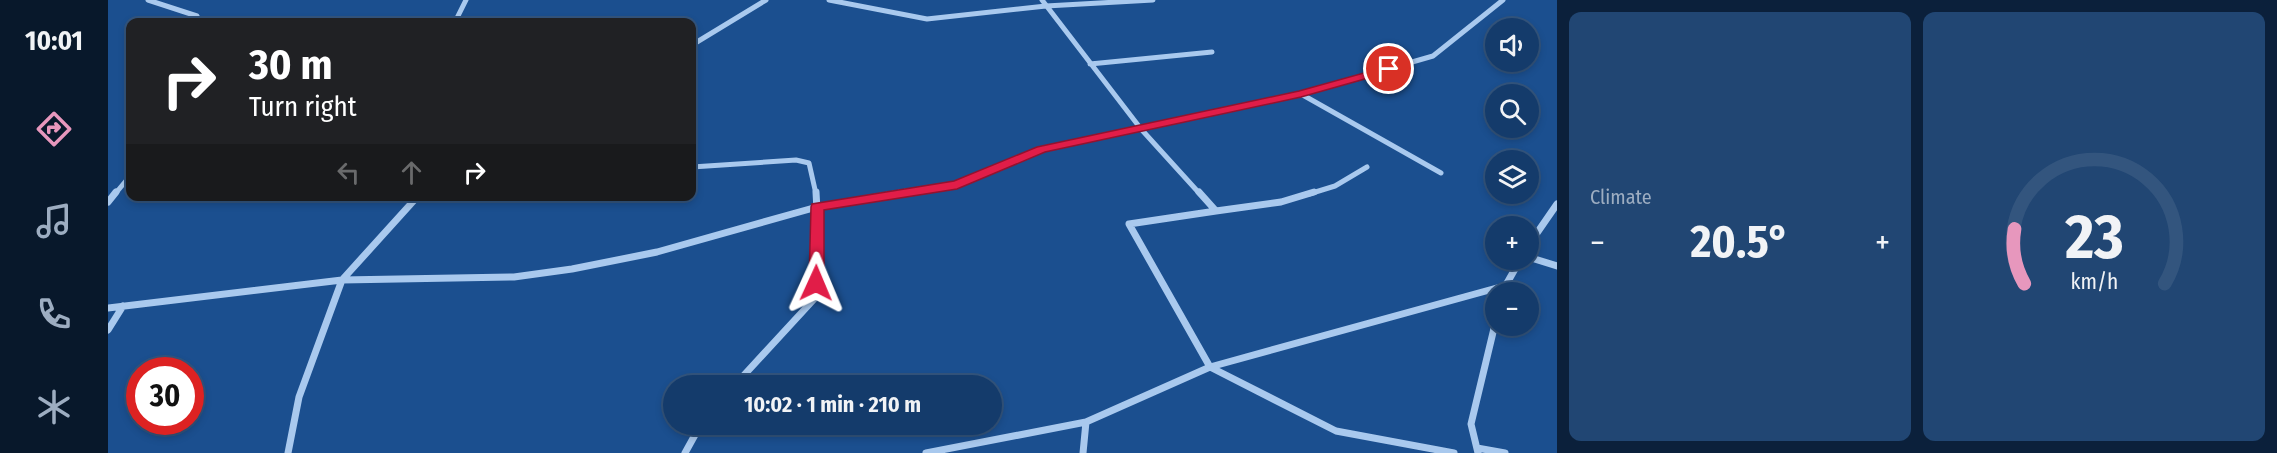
<!DOCTYPE html>
<html lang="en">
<head>
<meta charset="utf-8">
<style>
	body { margin:0; font-family:"Fira Sans Condensed",sans-serif; background:#214673; color:#f1f3f6; height:100vh; display:flex; flex-direction:column; font-size:22px; white-space:nowrap }
	* { box-sizing:border-box; margin:0 }
	p { font-size:20px; color:#9dadc1 }
	.icon { flex:none; width:33px; height:33px; fill:none; stroke:currentColor; stroke-width:2; stroke-linecap:round; stroke-linejoin:round }
	.map { position:relative; flex:1; overflow:hidden }
	.drawer { display:flex; flex-direction:column; gap:12px; padding:12px; background:#0b203b; width:720px }
	.drawer>* { flex:none }
	.banner { position:absolute; left:18px; top:18px; width:570px; height:183px; border-radius:12px; box-shadow:0 3px 9px #0003,0 0 0 2px #33557e; background:#202124; color:#fff; overflow:hidden }
	.fabs { position:absolute; left:1377px; top:18px; display:grid; gap:12px }
	.fabs a { display:grid; place-items:center; width:54px; height:54px; border-radius:50%; background:#143b6b; box-shadow:0 3px 9px #0003,0 0 0 2px #33557e; font-size:30px }
	.speed { position:absolute; left:18px; top:357px; display:flex; gap:12px; font-size:30px; font-weight:700; text-align:center }
	.speed>* { display:grid; place-content:center; width:78px; height:78px; border-radius:50%; background:#143b6b; box-shadow:0 3px 9px #0003,0 0 0 2px #33557e; line-height:1 }
	.speed .limit { border:9px solid #d22; background:#fff; color:#111 }
	.pin { position:absolute; display:grid; place-items:center; width:51px; height:51px; color:#fff; margin:-26px; border:3px solid #fff; border-radius:50%; box-shadow:0 2px 6px #0007 }
	.me { position:absolute; width:66px; margin:-33px; rotate:1deg; stroke-linejoin:round; filter:drop-shadow(0 0 4px #0008) }
	.turn { display:flex; align-items:center; gap:21px; height:126px; padding:0 24px; font-size:27px }
	.turn .icon { width:78px; height:78px; stroke-width:2.5 }
	.turn b { display:block; font-size:42px; line-height:51px }
	.lanes { display:flex; align-items:center; height:57px; padding:0 24px; background:#0003; justify-content:center; gap:30px; direction:ltr }
	.lanes .off { opacity:.35 }
	.big { font-size:45px; font-weight:700; line-height:1.1 }
	.drawer .tile { flex:1; display:flex; flex-direction:column; justify-content:center; gap:9px; min-width:0; padding:0 21px; border-radius:12px; background:#214673 }
	.drawer .dial { align-items:center; gap:0 }
	.dial svg { height:156px; overflow:visible; fill:none; stroke:#33557e; stroke-width:7; stroke-linecap:round; text-anchor:middle }
	.dial text { fill:#f1f3f6; stroke:none }
	.heat { display:flex; justify-content:space-between; align-items:center; font-size:33px; direction:ltr }
	.drawer .tiles { flex:1; display:grid; gap:12px; grid-template-columns:repeat(2,1fr) }
	.trip { position:absolute; left:555px; top:375px; width:339px; height:60px; border-radius:30px; background:#143b6b; box-shadow:0 3px 9px #0003,0 0 0 2px #33557e; font-weight:700; line-height:60px; text-align:center }
	main { display:flex; flex:1; min-height:0 }
	.menu { display:flex; flex-direction:column; width:108px; justify-content:space-around; align-items:center; background:#08182b; color:#9dadc1 }
	.menu .icon { width:42px; height:42px }
	.menu .active { color:#e797bd }
	.menu b { font-size:27px; color:#f1f3f6 }
	.map>svg:first-child { display:block }
	.lines { fill:none; stroke-linecap:round; stroke-linejoin:round }
	.street-far1 { stroke:#a9c9ee; stroke-width:5 }
	.street { stroke:#a9c9ee; stroke-width:7 }
	.route { fill:#e11d48; stroke:#92132f; stroke-width:1.5 }
</style>
</head>
<body>
<main>
<nav class="menu">
<b>10:01</b>
<svg class="icon active" aria-label="directions" viewBox="0 0 24 24"><path d="M12 3l9 9-9 9-9-9zM9 14v-3h6M13 9l2 2-2 2"/></svg>
<svg class="icon" aria-label="music" viewBox="0 0 24 24"><path d="M9 18V5l10-2v13"/><circle cx="6" cy="18" r="3"/><circle cx="16" cy="16" r="3"/></svg>
<svg class="icon" aria-label="phone" viewBox="0 0 24 24"><path d="M5 4h4l2 5-3 2q2 4 5 5l2-3 5 2v4C11 20 4 13 5 4z"/></svg>
<svg class="icon" aria-label="climate" viewBox="0 0 24 24"><path d="M12 3v18M4 7l16 10M4 17L20 7"/></svg>
</nav>
<div class="map">
<svg width="1449" height="453" viewBox="0 0 1449 453">
	<rect width="100%" height="100%" fill="#1b4f8f"/>
	<g class="lines">
		<path class="street-far1" d="M40,0L89,16L92,22
			M721,0L819,19L938,6L1045,0
			M934,0L1033,129L1092,194
			M347,22L358,0
			M584,45L658,0
			M982,64L1104,52
			M1193,94L1333,173
			M584,167L688,160L701,163L708,194
			M7,194L22,176
			M790,194L849,184L934,149L1193,94L1325,56L1395,0
			M1201,194L1227,186L1259,167"/>
		<path class="street" d="M1091,192L1108,211L1021,224L1102,367L1228,431L1346,453
			M0,202L8,192
			M1108,211L1173,202L1206,192
			M1420,246L1449,204
			M1420,257L1449,266
			M1394,292L1412,260
			M0,308L234,280L406,277L464,269L549,252L709,207L799,192
			M0,330L15,306
			M626,386L708,297L710,229L708,192
			M1369,448L1397,453
			M180,453L191,397L234,280L310,196
			M577,453L593,424
			M818,453L978,422L1102,367L1396,286
			M975,453L978,422
			M1370,453L1363,424L1388,320"/>
	</g>
	<path class="route" d="M1281,66L1286,69L1285,71L1193,97L937,152L849,189L716,210V283L714,287H703L701,283L703,207L704,204L846,181L929,147L1191,91Z"/>
</svg>
<div class="fabs">
<a><svg class="icon" aria-label="sound" viewBox="0 0 24 24"><path d="M4 9h4l5-4v14l-5-4H4zM17 9q2 3 0 6"/></svg></a>
<a><svg class="icon" aria-label="search" viewBox="0 0 24 24"><circle cx="10" cy="10" r="6"/><path d="M15 15l6 6"/></svg></a>
<a><svg class="icon" aria-label="layers" viewBox="0 0 24 24"><path d="M12 4l9 5-9 5-9-5zM3 14l9 5 9-5"/></svg></a>
<a>+</a>
<a>−</a>
</div>
<div class="speed"><div class="limit">30</div></div>
<div class="pin" style="left:1281px;top:69px;background:#d93025"><svg class="icon" aria-label="arrive" viewBox="0 0 24 24"><path d="M6 21V4h12l-3 4 3 4H6"/></svg></div>
<svg class="me" style="left:708px;top:283px" viewBox="-20 -20 40 40"><path d="M0-17L14 15 0 8-14 15z" fill="#e11d48" stroke="#fff" stroke-width="4"/></svg>
<div class="trip">10:02 · 1 min · 210 m</div>
<div class="banner">
<div class="turn"><svg class="icon" aria-label="right" viewBox="0 0 24 24"><path d="M7 20v-9h11M14 6l5 5-5 5"/></svg><div><b>30 m</b>Turn right</div></div>
<div class="lanes"><svg class="icon off" aria-label="left" viewBox="0 0 24 24"><path d="M17 20v-9H6M10 6l-5 5 5 5"/></svg><svg class="icon off" aria-label="ahead" viewBox="0 0 24 24"><path d="M12 20V5M6 11l6-6 6 6"/></svg><svg class="icon" aria-label="right" viewBox="0 0 24 24"><path d="M7 20v-9h11M14 6l5 5-5 5"/></svg></div>
</div>
</div>
<section class="drawer">
<div class="tiles">
<div class="tile"><p>Climate</p>
<div class="heat"><a>−</a><b class="big">20.5°</b><a>+</a></div>
</div>
<div class="tile dial"><svg viewBox="0 0 100 80">
<path d="M14 69A42 42 0 1 1 86 69"/>
<path d="M14 69A42 42 0 0 1 9 41" stroke="#e797bd"/>
<text x="50" y="56" font-size="32" font-weight="700">23</text>
<text x="50" y="72" font-size="11">km/h</text>
</svg></div>
</div>
</section>
</main>
</body>
</html>
